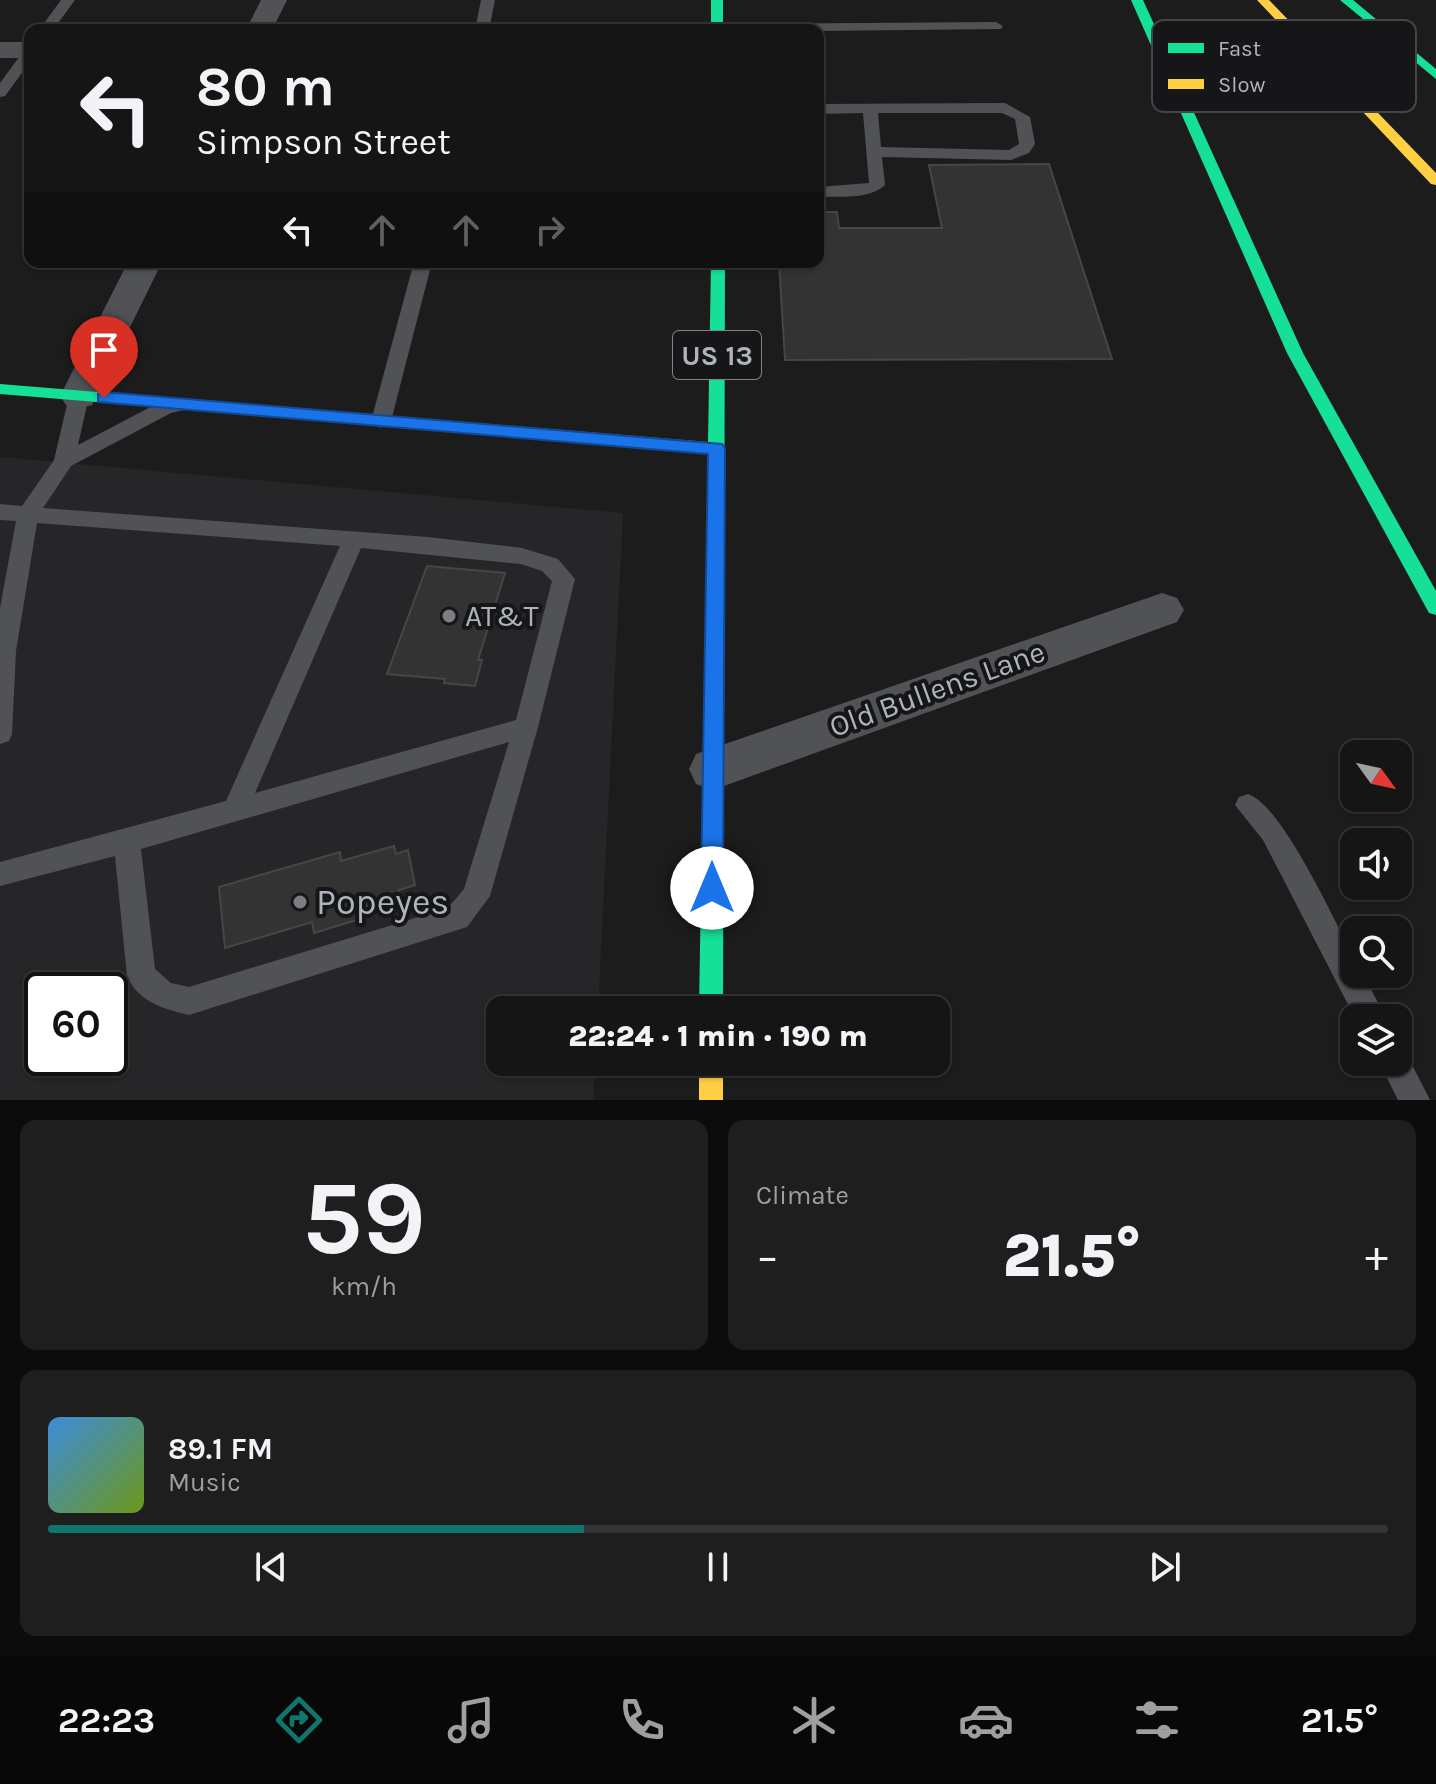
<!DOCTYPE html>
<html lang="en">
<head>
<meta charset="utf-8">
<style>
	body { margin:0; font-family:Karla,sans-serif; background:#1e1e1e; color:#f1f3f6; height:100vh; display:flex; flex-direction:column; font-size:30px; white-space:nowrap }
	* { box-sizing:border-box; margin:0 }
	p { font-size:26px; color:#9d9fa0 }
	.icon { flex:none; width:44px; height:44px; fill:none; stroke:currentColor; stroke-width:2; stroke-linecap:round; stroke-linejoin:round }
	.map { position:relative; height:1100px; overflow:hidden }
	.details { display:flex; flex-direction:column; gap:20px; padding:20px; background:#0c0c0c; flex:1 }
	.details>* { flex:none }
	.banner { position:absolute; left:24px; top:24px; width:800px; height:244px; border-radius:16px; box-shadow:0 2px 6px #0004,0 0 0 2px #343434; background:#151515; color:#f1f3f6; overflow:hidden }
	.needle { width:52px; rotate:123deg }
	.fabs { position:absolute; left:1340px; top:740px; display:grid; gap:16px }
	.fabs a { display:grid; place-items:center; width:72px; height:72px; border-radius:16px; background:#151515; box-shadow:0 2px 6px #0004,0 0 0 2px #343434; font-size:40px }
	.speed { position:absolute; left:24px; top:972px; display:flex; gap:16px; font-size:40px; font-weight:700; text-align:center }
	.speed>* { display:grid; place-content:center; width:104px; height:104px; border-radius:50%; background:#151515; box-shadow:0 2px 6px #0004,0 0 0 2px #343434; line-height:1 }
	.speed .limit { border:4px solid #111; border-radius:12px; background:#fff; color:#111 }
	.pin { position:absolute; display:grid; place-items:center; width:68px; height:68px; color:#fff; margin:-82px -34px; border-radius:50% 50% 50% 0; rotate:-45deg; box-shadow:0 0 8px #0007 }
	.pin .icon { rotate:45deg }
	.me { position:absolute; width:88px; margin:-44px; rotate:0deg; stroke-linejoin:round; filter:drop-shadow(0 0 6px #0008) }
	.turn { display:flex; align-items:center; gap:28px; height:168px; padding:0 40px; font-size:36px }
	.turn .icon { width:104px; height:104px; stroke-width:2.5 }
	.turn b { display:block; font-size:56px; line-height:68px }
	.lanes { display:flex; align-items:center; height:76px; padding:0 40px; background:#0003; justify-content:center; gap:40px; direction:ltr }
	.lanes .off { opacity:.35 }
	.big { font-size:60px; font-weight:800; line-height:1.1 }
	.details .card { flex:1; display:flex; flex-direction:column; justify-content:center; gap:12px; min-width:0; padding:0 28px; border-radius:16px; background:#1e1e1e }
	.details .dial { align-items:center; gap:0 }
	.dial b { font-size:104px; line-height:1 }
	.song { display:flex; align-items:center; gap:24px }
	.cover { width:96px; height:96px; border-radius:12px; background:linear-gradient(135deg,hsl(210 70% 55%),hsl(80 70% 35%)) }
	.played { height:8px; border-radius:4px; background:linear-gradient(90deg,#0f766e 40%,#343434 40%) }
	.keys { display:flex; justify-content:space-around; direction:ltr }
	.heat { display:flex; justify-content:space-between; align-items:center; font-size:44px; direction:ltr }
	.details .tiles { flex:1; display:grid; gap:20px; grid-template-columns:1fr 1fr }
	.card:last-child { grid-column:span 2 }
	.trip { position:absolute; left:486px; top:996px; width:464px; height:80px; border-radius:16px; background:#151515; box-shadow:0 2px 6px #0004,0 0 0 2px #343434; font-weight:800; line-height:80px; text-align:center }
	.dock { display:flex; height:128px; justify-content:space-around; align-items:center; background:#080808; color:#9d9fa0 }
	.dock .icon { width:56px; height:56px }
	.dock .selected { color:#0f766e }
	.dock b { font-size:36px; color:#f1f3f6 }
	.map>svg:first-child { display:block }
	.built { fill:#262629; fill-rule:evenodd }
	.building { fill:#333334; stroke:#444648; stroke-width:2 }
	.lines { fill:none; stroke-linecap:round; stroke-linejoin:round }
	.lane { fill:#505255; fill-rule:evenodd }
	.street { fill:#505255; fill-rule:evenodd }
	.fast { fill:#16e098; fill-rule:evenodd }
	.slow { fill:#ffcf43; fill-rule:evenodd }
	.route { fill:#1a73e8; stroke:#114b97; stroke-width:2 }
	.poi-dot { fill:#7b7f84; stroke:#161618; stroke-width:3 }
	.labels { text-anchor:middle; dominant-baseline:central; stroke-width:8; stroke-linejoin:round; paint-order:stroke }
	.shield { fill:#161618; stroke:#80858b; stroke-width:2 }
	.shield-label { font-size:28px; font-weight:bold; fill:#aeb4bc }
	.poi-label { font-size:30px; fill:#aeb4bc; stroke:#161618; text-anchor:start }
	.street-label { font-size:30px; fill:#aeb4bc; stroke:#161618 }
	.near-poi-label { font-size:36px; fill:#aeb4bc; stroke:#161618; text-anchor:start }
	.key { fill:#161618; stroke:#444549; stroke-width:2 }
	.key-label { font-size:22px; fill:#aeb4bc }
</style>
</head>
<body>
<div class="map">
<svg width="1436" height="1100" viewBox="0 0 1436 1100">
	<rect width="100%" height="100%" fill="#1c1c1c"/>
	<path class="built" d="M0,457L623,513L598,1010H500V1062H595L593,1100H0ZM42,990H110V1058H42Z"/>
	<path class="building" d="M1049,164L1112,359L785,360L779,262H818V212H837L839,228H942L929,165Z
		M427,566L505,573L478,660H482L475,686L444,683L445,679L387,674Z
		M394,846L396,854L408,850L415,885L399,890L401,896L360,908L363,918L314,933L312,922L225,948L219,887L340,852L341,861Z"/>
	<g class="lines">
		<path class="lane" d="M61,0H75L53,30H39Z
			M481,0H495L489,30H475Z
			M996,22L1003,26L1001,29L818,31L710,28L717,24Z
			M30,48V62L5,96L0,97V83L25,49Z
			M1005,103L1030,117L1035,144L1029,153L1011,160L882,157L885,185C869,200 839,196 818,197V187L869,183L863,113L818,114V104ZM878,113H1002L1015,119L1019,144L1009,150L881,147Z
			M414,262H432L391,421L381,428L371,421Z
			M79,389L89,396L78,445L158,403L177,398L187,405L184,410L171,413L71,466L43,508L428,537L522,548L558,559L575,579L538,727L490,896L467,927L189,1015C164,1009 138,1002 127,976L115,856L0,886V862L226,801L340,546L37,523L16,651L12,734L9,741L0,744V608L16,521L0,520V504L22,506L54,460L69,396ZM361,548L521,564L542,571L552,581L516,720L255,793ZM509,742L464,889L448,908L189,987L171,983L155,969L141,849Z
			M1248,794C1283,806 1334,921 1354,957V974H1363L1386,1018H1355L1263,840L1235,805L1239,797Z
			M1398,1049L1405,1051L1430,1100H1398L1379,1062H1398Z"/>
		<path class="street" d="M261,0H287L272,30H246Z
			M0,42H30V58H0Z
			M128,262H162L92,405L79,408L66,405L60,396Z
			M1162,593L1177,598L1184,610L1177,622L713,790L696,784L689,769L696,754Z"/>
		<path class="fast" d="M711,0H723V30H711Z
			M1131,0H1143L1303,353L1436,591V615L1429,613L1287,353Z
			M1340,0H1353L1436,69V79Z
			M711,262H725L723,1010H699L708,453L0,394V384L708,442Z"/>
		<path class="slow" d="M1257,0H1269L1436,173V185L1431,184Z
			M699,1062H723V1100H699Z"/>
	</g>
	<path class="route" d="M104,392L722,444L725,448L723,888L720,895L712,898L704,895L701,888L708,454L98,402V394Z"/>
	<g class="poi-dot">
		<circle cx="449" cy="616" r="8"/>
		<circle cx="300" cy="902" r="8"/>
	</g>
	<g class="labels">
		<rect class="shield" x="673" y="331" width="88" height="48" rx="6"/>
		<g class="shield-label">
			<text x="717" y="355">US 13</text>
		</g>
		<g class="poi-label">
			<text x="465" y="616">AT&amp;T</text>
		</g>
		<g class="street-label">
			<text transform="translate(937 689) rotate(-20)">Old Bullens Lane</text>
		</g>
		<g class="near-poi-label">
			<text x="316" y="902">Popeyes</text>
		</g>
	</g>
	<rect x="1152" y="20" width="264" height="92" rx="12" class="key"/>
	<rect x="1168" y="43" width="36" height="10" fill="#16e098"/>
	<rect x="1168" y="79" width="36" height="10" fill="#ffcf43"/>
	<g class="key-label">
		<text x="1218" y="56">Fast</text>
		<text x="1218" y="92">Slow</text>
	</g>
</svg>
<div class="fabs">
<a><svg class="needle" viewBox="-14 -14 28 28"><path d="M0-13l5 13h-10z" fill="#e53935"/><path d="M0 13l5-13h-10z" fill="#9d9fa0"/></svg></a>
<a><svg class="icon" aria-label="sound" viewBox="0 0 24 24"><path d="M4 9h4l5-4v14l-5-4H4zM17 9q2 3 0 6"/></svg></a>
<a><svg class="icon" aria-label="search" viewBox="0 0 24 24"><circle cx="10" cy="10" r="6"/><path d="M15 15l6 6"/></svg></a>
<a><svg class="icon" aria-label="layers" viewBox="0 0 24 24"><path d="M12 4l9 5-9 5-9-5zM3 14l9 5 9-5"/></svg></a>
</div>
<div class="speed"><div class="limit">60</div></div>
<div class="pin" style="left:104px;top:398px;background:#d93025"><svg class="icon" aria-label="arrive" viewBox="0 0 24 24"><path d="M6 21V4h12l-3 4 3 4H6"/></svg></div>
<svg class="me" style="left:712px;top:888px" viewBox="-20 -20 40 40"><circle r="19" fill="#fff"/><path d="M0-13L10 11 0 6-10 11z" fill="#1a73e8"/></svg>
<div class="trip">22:24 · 1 min · 190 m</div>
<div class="banner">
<div class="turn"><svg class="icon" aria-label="left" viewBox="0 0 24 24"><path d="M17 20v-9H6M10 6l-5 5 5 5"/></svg><div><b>80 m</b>Simpson Street</div></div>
<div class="lanes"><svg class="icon" aria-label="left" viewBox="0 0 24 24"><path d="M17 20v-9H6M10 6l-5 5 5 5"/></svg><svg class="icon off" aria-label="ahead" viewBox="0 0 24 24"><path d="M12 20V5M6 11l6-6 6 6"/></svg><svg class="icon off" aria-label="ahead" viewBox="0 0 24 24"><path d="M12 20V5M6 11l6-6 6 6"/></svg><svg class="icon off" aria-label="right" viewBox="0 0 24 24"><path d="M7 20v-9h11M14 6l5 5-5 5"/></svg></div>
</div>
</div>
<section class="details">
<div class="tiles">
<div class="card dial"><b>59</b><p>km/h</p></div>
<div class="card"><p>Climate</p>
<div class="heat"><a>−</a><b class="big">21.5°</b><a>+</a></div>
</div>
<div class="card">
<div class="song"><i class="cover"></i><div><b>89.1 FM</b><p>Music</p></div></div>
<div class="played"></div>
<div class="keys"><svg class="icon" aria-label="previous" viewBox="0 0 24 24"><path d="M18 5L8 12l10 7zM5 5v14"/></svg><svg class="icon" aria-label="pause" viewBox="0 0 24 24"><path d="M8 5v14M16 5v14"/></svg><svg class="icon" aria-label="next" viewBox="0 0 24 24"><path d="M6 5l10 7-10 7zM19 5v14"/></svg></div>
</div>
</div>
</section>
<nav class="dock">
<b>22:23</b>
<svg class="icon selected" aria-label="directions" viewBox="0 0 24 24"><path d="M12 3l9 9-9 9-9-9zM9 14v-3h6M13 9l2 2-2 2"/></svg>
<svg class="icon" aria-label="music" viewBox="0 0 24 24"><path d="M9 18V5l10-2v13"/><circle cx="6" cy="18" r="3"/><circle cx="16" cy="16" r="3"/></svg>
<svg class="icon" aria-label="phone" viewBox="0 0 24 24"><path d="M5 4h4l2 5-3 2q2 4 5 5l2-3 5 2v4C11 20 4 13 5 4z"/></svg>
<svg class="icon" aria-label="climate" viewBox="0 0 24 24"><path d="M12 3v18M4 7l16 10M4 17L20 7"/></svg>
<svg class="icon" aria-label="car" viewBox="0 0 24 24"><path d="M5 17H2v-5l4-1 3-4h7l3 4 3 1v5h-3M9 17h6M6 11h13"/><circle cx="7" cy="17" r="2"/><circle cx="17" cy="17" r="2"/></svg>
<svg class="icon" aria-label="filters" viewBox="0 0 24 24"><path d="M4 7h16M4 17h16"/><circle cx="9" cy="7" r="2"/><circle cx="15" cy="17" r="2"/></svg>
<b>21.5°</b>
</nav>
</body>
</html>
